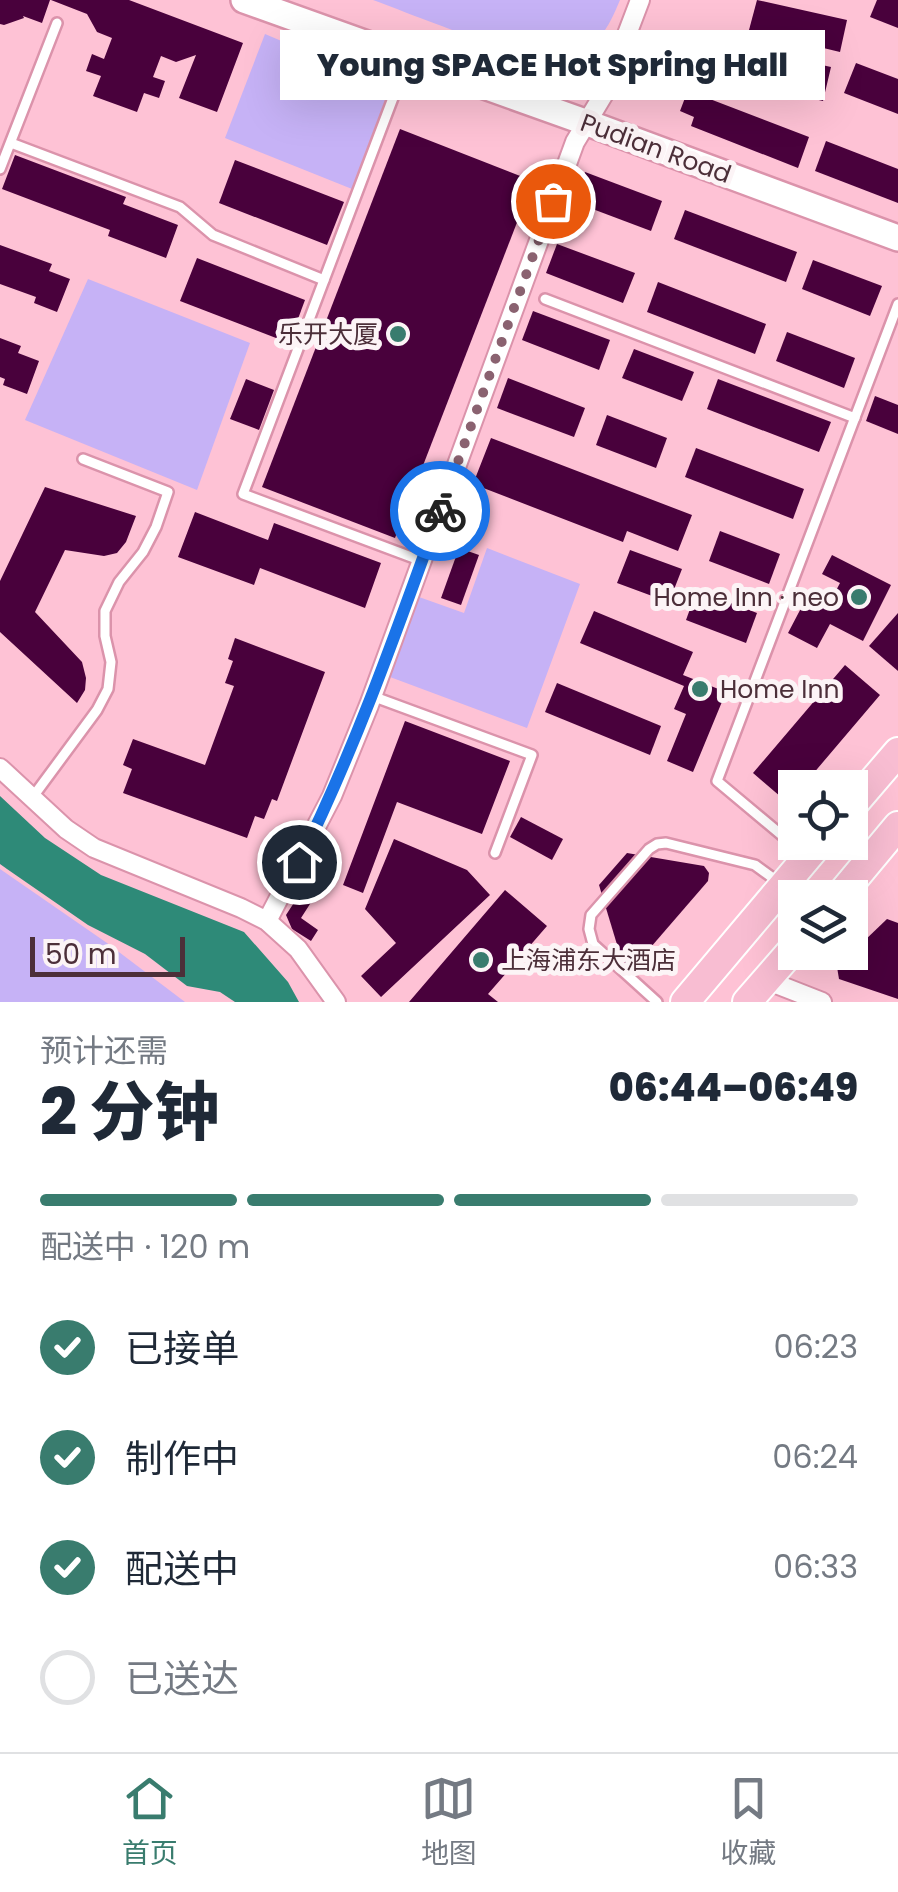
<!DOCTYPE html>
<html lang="zh">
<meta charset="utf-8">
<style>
:root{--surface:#fff;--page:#f6f6f7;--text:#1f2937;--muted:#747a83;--line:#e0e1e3;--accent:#397c6e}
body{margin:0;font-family:Poppins,"Noto Sans SC",sans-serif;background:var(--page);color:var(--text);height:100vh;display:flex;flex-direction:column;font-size:38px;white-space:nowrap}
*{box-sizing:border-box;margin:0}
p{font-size:32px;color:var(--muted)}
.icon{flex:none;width:55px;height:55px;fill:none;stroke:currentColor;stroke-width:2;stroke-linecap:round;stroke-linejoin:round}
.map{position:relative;height:1002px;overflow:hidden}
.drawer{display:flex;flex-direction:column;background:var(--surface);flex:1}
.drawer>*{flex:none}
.controls{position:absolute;left:778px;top:770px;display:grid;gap:20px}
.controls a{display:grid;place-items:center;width:90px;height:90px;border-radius:0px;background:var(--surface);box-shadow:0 10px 40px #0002;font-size:50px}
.scale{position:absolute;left:30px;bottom:25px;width:155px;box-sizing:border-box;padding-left:10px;border:5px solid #4c2f39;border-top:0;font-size:28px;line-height:35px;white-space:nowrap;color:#4c2f39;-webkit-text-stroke:8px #fcf4f6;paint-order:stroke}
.pin{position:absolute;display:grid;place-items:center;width:85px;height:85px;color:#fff;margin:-42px;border:5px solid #fff;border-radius:50%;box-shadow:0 2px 10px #0007}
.courier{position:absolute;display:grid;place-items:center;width:100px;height:100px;margin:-50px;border:8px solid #1a73e8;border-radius:50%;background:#fff;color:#222;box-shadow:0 2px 12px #0007}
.bubble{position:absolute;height:70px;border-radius:0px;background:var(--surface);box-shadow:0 10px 40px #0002;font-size:32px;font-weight:800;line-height:70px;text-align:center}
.head em{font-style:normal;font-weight:800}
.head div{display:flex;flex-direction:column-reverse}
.head{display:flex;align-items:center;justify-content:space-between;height:170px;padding:0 40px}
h1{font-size:65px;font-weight:800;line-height:75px}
.bar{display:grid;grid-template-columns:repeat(4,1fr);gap:15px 10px;align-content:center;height:120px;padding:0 40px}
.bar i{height:12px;border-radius:8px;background:var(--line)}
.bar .selected{background:var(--accent)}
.bar p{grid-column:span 4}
ol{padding:0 40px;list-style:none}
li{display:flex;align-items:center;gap:30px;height:110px}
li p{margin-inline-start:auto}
li .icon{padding:10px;border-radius:50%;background:var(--accent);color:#fff;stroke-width:4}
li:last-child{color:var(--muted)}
li i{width:55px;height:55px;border:5px solid var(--line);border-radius:50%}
.tab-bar{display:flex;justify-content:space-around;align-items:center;height:140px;border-top:2px solid var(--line);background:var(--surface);font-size:28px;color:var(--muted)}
.tab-bar a{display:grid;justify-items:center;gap:5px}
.tab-bar .selected{color:var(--accent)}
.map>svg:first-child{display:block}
</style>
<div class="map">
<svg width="898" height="1002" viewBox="0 0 898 1002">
<rect width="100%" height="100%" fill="#fec2d5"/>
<!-- green -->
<g fill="#c6b2f6">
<path d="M373,0H620C608,29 597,50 564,58C534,65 409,13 373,0Z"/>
<polygon points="265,34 390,87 352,189 225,138"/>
<polygon points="88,279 250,343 197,490 25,420"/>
<polygon points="487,548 580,584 527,728 390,677 419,597 464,613"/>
<polygon points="0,869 107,943 185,1002 0,1002"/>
</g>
<!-- water -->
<polygon fill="#2e8a78" points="0,796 45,838 101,875 244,932 288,982 299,1002 235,1002 220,992 187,986 145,954 88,925 7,869 0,864"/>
<!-- building -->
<g fill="#49013c">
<polygon points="0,0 50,0 42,23 23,16 24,18 4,25 0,24"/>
<polygon points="51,0 129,0 243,43 217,112 179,98 196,55 176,62 161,56 153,77 165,81 159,98 144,93 137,112 93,96 101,76 86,71 92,54 104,59 112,38 97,32 87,14"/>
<polygon points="757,0 847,20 840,52 749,30"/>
<polygon points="877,0 898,0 898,28 870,17"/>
<polygon points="725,35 783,48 781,56 831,67 823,101 771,89 774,77 719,64 720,59 716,58 702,96 809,137 798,168 691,126 694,117 680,111 707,40 723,46"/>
<polygon points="856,63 898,79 898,114 844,93"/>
<polygon points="400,129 533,181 395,538 262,487"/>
<polygon points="826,141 898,169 898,203 815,171"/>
<polygon points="15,155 126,197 123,204 178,225 166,258 108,236 110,230 2,189"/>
<polygon points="235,160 344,202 327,245 219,203"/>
<polygon points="585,172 662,201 651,231 574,202"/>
<polygon points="685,210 797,252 786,282 674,239"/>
<polygon points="557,244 635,273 623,303 546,273"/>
<polygon points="0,245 52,264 49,271 70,279 57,312 34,303 36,297 0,284"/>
<polygon points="197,258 305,300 289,343 180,301"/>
<polygon points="813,260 882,286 870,316 802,289"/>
<polygon points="658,282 766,324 755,354 647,312"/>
<polygon points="533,311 610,340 599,370 522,340"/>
<polygon points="787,332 855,358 844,388 776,361"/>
<polygon points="0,338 21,346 18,353 39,361 27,394 3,385 5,379 0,377"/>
<polygon points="634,349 694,372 682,401 622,378"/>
<polygon points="508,378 585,408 574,437 497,408"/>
<polygon points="246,379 274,390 259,430 230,419"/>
<polygon points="718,379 831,422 819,452 707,409"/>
<polygon points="875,396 898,405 898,434 866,421"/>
<polygon points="607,415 667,438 656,468 596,445"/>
<polygon points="491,438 692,515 678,551 627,531 623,542 473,484"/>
<polygon points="696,448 804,489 793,519 685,477"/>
<polygon points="45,487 136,516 126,542 117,553 104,556 65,550 35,612 82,662 86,678 85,690 77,703 0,632 0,581"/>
<polygon points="195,512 268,540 274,523 381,563 365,608 260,568 254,585 178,557"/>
<polygon points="720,531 780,554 769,584 709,561"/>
<polygon points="459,548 479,555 461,605 441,598"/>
<polygon points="630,550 682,569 673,592 667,590 663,600 617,583"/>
<polygon points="832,555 891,585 863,641 830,624 817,648 788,633 810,591 830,602 840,583 822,574"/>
<polygon points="697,590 757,613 746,643 686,620"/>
<polygon points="594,611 693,652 683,675 726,692 693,772 667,761 686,714 674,709 684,686 580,643"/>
<polygon points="898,613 898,671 869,646"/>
<polygon points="235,638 325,672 277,801 272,799 264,819 255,816 247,838 123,793 132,769 123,765 133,739 205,765 234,686 225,683 233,661 228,659"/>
<polygon points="845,665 880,695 801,788 795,788 795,795 788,803 753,773"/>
<polygon points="557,683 661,726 650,755 545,712"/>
<polygon points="405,721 510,761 482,834 397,802 363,893 343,885"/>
<polygon points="521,817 563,839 552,860 510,837"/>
<polygon points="394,839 467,870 490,895 381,997 361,976 396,943 365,909"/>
<polygon points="627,853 704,866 709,873 708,881 638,962 630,965 622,961 599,885"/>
<polygon points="314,872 326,879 301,918 318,930 311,941 292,929 286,915"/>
<polygon points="505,890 547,926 488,994 498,1002 409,1002"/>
<polygon points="887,919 898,923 898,999 839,979 837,967"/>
</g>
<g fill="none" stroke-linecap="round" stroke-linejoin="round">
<defs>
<g id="lane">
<polyline points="407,61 243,494 422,561"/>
<polyline points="11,143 180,207 213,235 324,280"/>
<polyline points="0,169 57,23"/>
<polyline points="545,299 855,418"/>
<polyline points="372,696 532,755 495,853"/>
<polyline points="32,798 97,710 108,689 111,662 105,636 105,611 119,582 143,552 156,527 168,492 83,459"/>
<polyline points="803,853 717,781 898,304"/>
<polyline points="657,1002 593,944 589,929 591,915 649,849 657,844 666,843 755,865 781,884"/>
</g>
<g id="street">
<polyline points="0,768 66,829 94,848 241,908 267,921 298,949 336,1002"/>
<polyline points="267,921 332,796 369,705 575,142 605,92 640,0"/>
<polyline points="766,980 822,1002"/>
</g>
<polyline id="secondary" points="244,0 585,122 898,238"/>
<g id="primary">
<polyline points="850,808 898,752"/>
<polyline points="838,898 898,826"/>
<polyline points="685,1002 820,842"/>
<polyline points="747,1002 795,947"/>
</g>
</defs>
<!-- lane casing -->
<use href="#lane" stroke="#db93ab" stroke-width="14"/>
<!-- street casing -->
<use href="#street" stroke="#db93ab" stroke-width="22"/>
<!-- secondary casing -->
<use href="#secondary" stroke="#db93ab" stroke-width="30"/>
<!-- primary casing -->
<use href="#primary" stroke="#fff" stroke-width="32"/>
<!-- lane -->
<use href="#lane" stroke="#fff" stroke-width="9"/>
<!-- street -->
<use href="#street" stroke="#fff" stroke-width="18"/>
<!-- secondary -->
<use href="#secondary" stroke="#fff" stroke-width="25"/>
<!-- primary -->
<use href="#primary" stroke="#f8bdd2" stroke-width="28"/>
</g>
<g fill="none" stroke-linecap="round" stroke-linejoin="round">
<!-- done -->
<polyline stroke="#8a6270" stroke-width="10" stroke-dasharray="0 18" points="440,511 553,201"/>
<!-- route -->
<path stroke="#1a73e8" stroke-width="12" d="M299,862C355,749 397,630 440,511"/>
</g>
<!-- markers -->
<g fill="#397c6e" stroke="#fcf4f6" stroke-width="4">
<circle cx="398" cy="334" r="10"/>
<circle cx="859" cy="597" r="10"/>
<circle cx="700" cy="689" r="10"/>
<circle cx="481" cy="960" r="10"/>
</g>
<g text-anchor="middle" stroke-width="10" stroke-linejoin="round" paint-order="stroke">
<!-- street labels -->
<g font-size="25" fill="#4c2f39" stroke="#fcf4f6">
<text transform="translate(656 148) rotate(20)" y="9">Pudian Road</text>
</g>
<!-- poi labels -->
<g font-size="25" fill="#4c2f39" stroke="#fcf4f6" text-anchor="end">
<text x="378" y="343">乐开大厦</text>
<text x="839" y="606">Home Inn · neo</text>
<text x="720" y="698" text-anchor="start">Home Inn</text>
<text x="501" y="969" text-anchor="start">上海浦东大酒店</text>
</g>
</g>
</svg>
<div class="controls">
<a><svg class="icon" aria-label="locate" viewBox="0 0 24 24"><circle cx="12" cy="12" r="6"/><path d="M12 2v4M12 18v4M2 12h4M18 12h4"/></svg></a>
<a><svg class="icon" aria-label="layers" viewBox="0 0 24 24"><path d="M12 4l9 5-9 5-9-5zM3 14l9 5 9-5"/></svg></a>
</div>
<div class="scale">50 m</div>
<div class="pin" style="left:553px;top:201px;background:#ea580c"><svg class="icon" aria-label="bag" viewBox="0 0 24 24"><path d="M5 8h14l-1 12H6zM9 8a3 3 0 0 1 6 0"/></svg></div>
<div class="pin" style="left:299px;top:862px;background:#1f2937"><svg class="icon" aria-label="home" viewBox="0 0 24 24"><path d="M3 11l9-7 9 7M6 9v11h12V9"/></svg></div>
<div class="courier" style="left:440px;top:511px"><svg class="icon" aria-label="bike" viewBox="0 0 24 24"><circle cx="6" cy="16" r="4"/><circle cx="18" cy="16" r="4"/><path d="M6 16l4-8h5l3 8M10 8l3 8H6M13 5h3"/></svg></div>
<div class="bubble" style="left:280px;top:30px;width:545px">Young SPACE Hot Spring Hall</div>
</div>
<section class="drawer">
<div class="head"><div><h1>2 分钟</h1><p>预计还需</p></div><em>06:44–06:49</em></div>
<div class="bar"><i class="selected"></i><i class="selected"></i><i class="selected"></i><i></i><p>配送中 · 120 m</p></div>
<ol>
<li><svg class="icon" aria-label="check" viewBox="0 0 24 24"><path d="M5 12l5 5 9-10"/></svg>已接单<p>06:23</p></li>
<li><svg class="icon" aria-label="check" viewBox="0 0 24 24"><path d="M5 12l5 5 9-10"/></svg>制作中<p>06:24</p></li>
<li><svg class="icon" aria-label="check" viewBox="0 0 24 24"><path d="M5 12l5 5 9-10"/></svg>配送中<p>06:33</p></li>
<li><i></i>已送达</li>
</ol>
</section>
<nav class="tab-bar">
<a class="selected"><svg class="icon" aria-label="home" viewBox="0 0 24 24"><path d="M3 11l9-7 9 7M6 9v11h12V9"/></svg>首页</a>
<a><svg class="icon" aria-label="map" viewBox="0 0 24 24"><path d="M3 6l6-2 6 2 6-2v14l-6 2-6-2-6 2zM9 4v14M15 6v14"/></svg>地图</a>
<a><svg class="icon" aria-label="saved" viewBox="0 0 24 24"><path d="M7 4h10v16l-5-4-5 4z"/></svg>收藏</a>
</nav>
